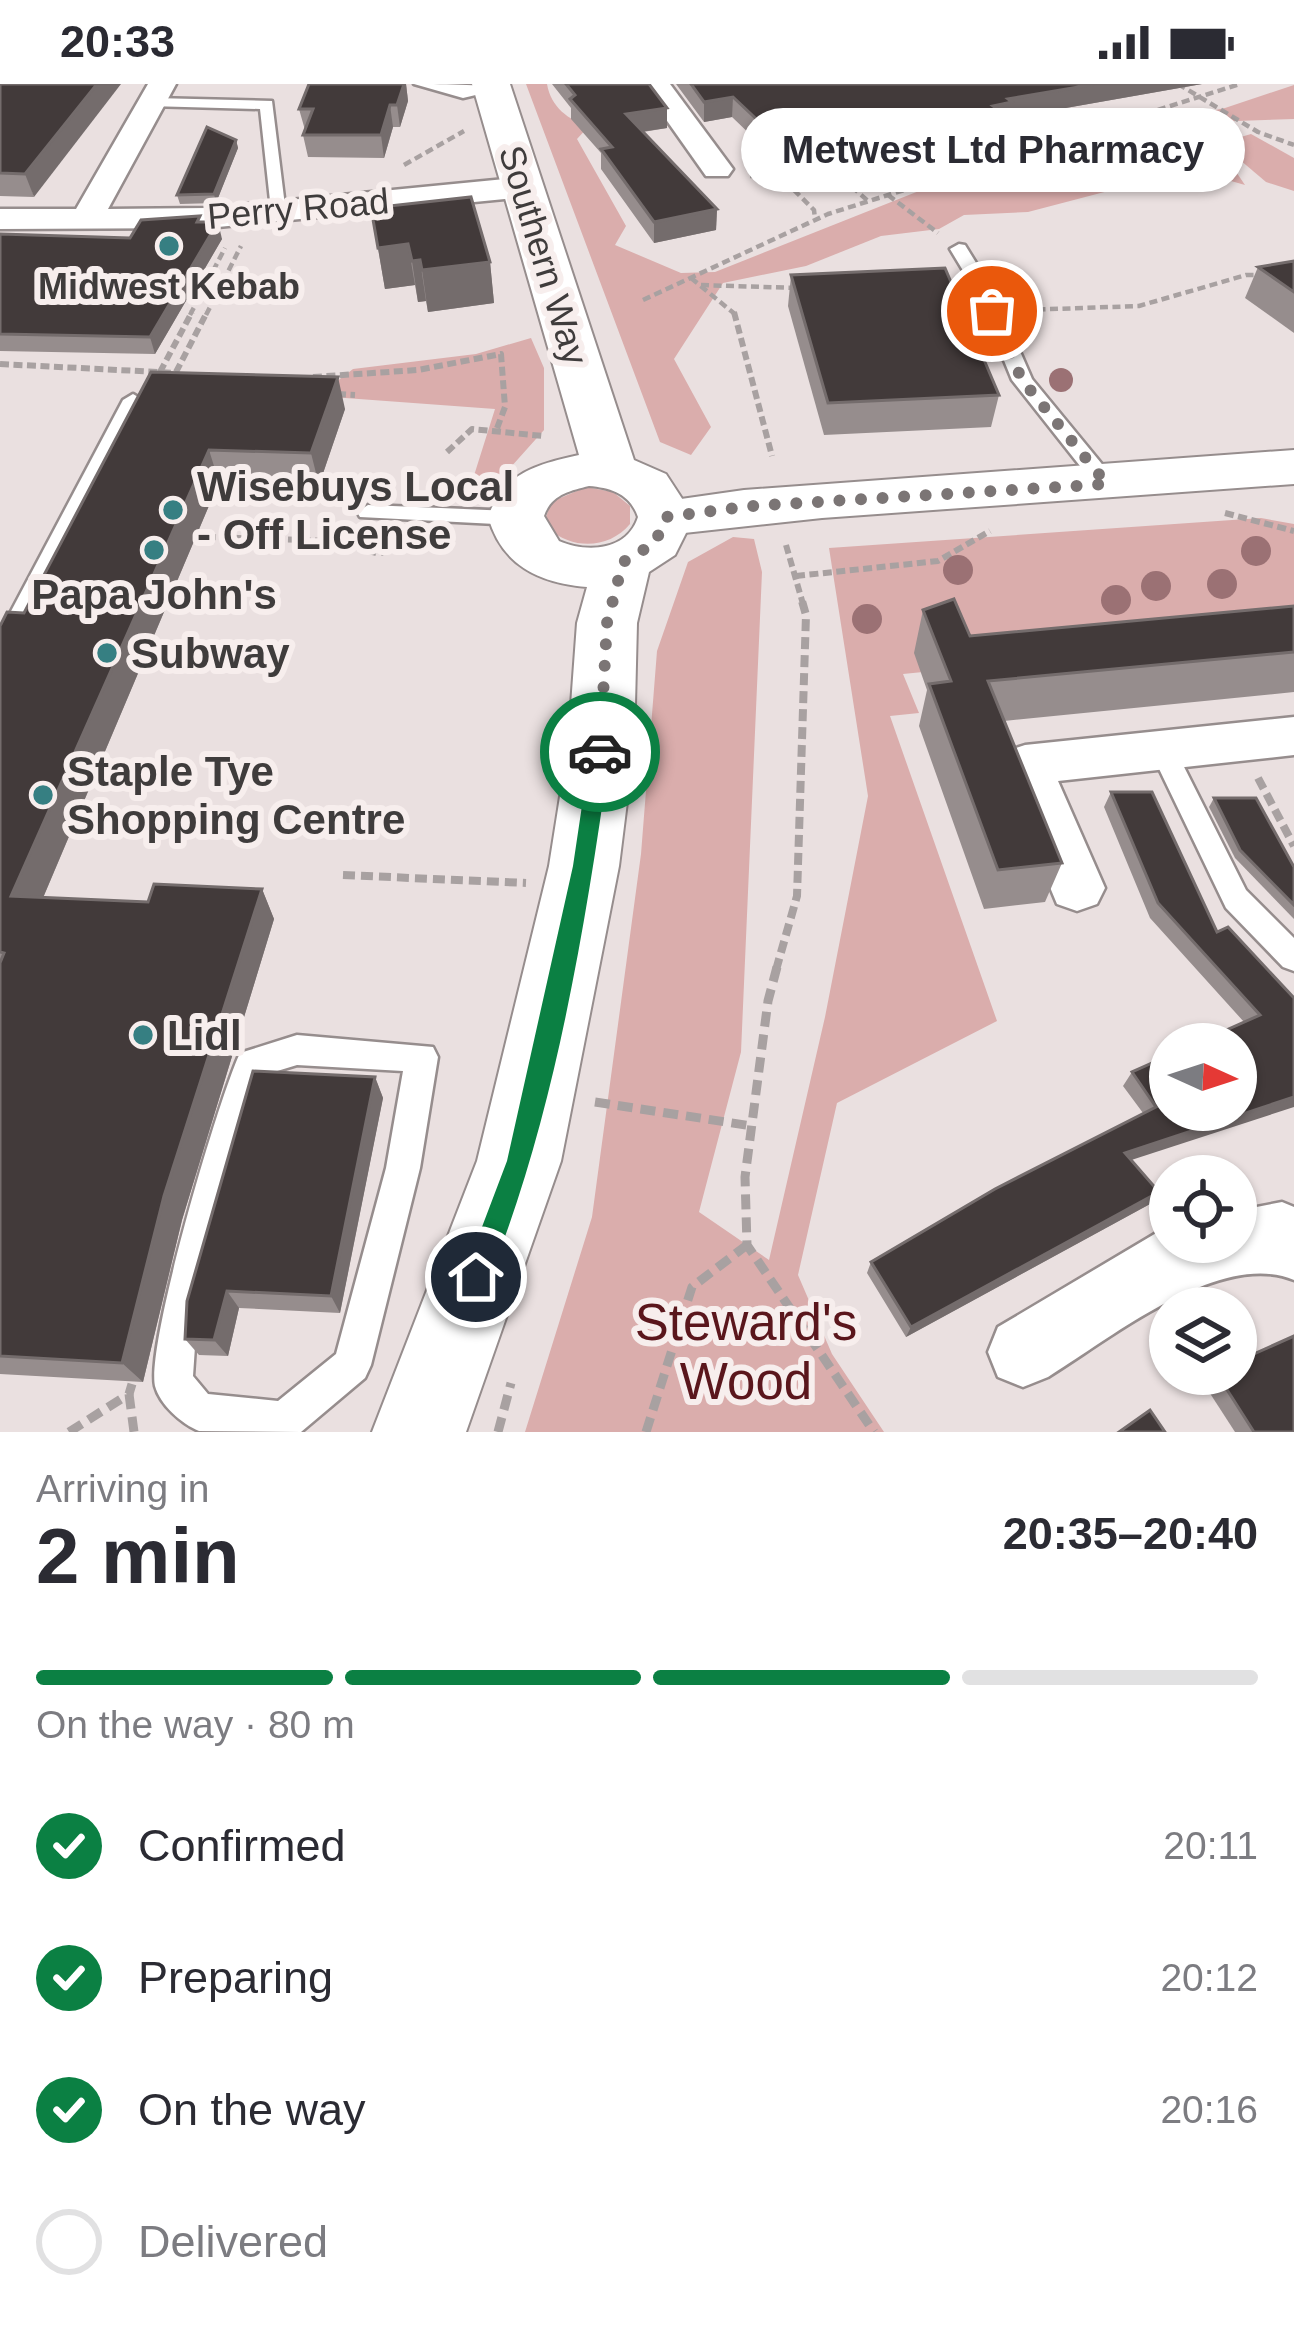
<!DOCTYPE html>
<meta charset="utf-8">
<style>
:root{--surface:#fff;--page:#f7f7f7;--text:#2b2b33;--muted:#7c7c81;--line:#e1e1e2;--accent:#0b8043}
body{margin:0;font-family:Arial,sans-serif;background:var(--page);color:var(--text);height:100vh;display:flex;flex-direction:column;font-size:45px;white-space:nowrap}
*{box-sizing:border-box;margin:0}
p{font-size:39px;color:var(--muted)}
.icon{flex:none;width:66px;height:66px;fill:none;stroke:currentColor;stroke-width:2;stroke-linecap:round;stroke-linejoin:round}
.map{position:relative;height:1348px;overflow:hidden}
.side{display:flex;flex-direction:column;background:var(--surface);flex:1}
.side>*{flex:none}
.needle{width:78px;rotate:93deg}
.tools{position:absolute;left:1149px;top:939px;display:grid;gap:24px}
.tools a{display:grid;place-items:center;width:108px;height:108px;border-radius:50%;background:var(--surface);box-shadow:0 3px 9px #0004;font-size:60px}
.pin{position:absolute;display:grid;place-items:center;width:102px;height:102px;color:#fff;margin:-51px;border:6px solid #fff;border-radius:50%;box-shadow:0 3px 12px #0007}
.courier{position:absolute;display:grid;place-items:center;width:120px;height:120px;margin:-60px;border:9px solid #0b8043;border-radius:50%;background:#fff;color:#222;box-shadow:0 3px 15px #0007}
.bubble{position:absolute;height:84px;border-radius:42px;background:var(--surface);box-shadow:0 3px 9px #0004;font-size:39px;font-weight:800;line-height:84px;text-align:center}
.headline em{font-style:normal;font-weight:800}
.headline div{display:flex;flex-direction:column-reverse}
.headline{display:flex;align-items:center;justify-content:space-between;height:204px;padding:0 36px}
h1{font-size:78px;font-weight:800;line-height:90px}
.bar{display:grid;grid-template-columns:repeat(4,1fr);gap:18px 12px;align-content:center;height:144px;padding:0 36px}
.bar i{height:15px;border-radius:9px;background:var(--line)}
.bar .selected{background:var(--accent)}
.bar p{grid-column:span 4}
ol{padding:0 36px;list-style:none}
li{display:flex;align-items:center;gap:36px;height:132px}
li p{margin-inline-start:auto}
li .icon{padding:12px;border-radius:50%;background:var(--accent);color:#fff;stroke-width:4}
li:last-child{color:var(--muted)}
li i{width:66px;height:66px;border:6px solid var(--line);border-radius:50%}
.status{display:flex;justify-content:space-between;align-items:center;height:84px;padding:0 60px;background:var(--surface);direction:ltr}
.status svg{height:33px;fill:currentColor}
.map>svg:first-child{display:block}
</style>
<div class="status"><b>20:33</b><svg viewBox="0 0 49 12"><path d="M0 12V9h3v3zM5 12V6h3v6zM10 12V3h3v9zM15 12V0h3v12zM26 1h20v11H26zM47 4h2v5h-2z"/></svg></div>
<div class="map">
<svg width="1294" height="1348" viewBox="0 0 1294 1348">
<rect width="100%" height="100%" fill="#eae0e0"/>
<!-- green -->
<g fill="#daadac">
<path d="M526,0H547C551,23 568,36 589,42L577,55L626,142L615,161L681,189L715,188L929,103L1020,82L1110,49L1225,24L1294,1V35L1208,38L1187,52L1201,63L1224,70L1245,101L1224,95L1199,102L1177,89L1028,128L964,131L939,145L881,152L806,182L723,199L674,275L711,343L691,371L660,358Z"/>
<polygon points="1251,50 1294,74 1294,107 1266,98 1220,59"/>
<polygon points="531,254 544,284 544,346 502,393 471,401 495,325 318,312 353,285 476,270"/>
<path d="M586,403L613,408L630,422V440C609,465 573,466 549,445L545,436L551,418Z"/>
<polygon points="1261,434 1294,440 1294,551 903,590 919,629 890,632 997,937 837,1019 798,1191 832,1270 884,1348 525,1348 592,1133 641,770 657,567 688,478 733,453 754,455 762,488 741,968 699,1128 769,1176 825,933 868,712 829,464"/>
</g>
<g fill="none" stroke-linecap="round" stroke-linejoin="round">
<defs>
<g id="lane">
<path d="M414,0C432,0 489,0 501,5L463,14Z"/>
<polygon points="154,14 272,17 286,130 271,126 260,25 149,22 149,16"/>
<polygon points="959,160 965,161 994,208 1032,295 1115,396 1115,406 1099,406 1012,296 976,208 950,165"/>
<polygon points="133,310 143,316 13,572 0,581 0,548 123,316"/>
<polygon points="368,421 513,427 524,434 513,441 360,433 357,428"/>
<polygon points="1163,656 1172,659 1246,806 1294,854 1294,887 1283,883 1226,824 1150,666"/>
<path d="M297,951L433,963L438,973L420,1084L371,1281L365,1294L301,1348L199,1347C182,1340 160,1321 155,1302C146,1260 218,1016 240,969ZM297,981L403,987L386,1084L336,1270L278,1317L208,1310L193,1292L197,1233L264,991Z"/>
</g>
<g id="street">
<polygon points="148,0 176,0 108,125 208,124 525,93 541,103 525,113 208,144 0,145 0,125 76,125"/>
<polygon points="641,0 670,0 733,85 728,92 706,92"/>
<polygon points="1294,633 1294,671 1058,697 1105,804 1097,820 1077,827 1057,820 999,681 1007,667 1025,661"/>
<path d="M1282,1118L1294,1123V1196C1220,1165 1110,1255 1048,1293L1023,1303L998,1293L988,1268L998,1243L1158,1148L1170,1143V1158H1236V1127Z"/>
</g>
<polygon id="secondary" points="1294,366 1294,400 822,434 666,451 646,446 638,433 646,420 744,406"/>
<path id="primary" d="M472,0H510L634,376L666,390L694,433L675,471L649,488L637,539L634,662L619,782L561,1077L466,1348H372L477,1077L549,782L568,662L577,539L587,503C539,499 501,481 488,432C506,388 535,381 579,371ZM589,402C612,404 630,410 638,433C627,467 587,469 559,457L544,432C551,411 569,407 589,402Z"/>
</defs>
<!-- lane casing -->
<use href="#lane" stroke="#968d8d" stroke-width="5"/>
<!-- street casing -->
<use href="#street" stroke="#968d8d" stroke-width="5"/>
<!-- secondary casing -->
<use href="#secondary" stroke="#968d8d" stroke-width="4"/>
<!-- primary casing -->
<use href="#primary" stroke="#968d8d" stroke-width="4"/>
<!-- path-far3 -->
<g stroke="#a8a1a1" stroke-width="4.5" stroke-dasharray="8 4.5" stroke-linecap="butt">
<polyline points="1178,0 1258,48 1294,61"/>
<polyline points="404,81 464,47"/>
<polyline points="833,86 868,117"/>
<polyline points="750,92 779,91 814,126 815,135"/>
<polyline points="888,111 938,149"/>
<polyline points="691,194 736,231"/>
<polyline points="701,201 796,204"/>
<polyline points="643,216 828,130 1240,0"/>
<polyline points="1025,226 1139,222 1246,191 1264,191"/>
<polyline points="190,231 225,164"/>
<polyline points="206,231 241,162"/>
</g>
<!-- path-far2 -->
<g stroke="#a8a1a1" stroke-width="6" stroke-dasharray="9 4.5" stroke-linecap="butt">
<polyline points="734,228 772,372"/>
<polyline points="0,280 178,289"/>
<polyline points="160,288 192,228"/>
<polyline points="176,288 207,228"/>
<polyline points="313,293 418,286 501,270 505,323 496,347"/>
<polyline points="337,310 355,311"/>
<polyline points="447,368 472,345 543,352"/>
<polyline points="325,395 335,407 351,408"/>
<polyline points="1225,429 1294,447"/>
<polyline points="207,453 334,457 379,470 403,459"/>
<polyline points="786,461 803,520"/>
<polyline points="796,492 938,477 990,447"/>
</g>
<!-- path-far1 -->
<g stroke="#a8a1a1" stroke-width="8" stroke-dasharray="12 6" stroke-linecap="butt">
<polyline points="1258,694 1294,762"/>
<polyline points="343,791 526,799"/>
<polyline points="776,886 797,812 806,531 802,517"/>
</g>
<!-- path -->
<g stroke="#a8a1a1" stroke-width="9" stroke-dasharray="15 8" stroke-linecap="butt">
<polyline points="777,883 768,917 745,1093 747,1161 874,1348"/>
<polyline points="595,1018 752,1042"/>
<polyline points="129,1310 134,1348"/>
<polyline points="69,1348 129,1310 132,1300"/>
<polyline points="498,1348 511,1299"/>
<polyline points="646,1348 692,1203 747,1161"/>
</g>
<!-- lane -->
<use href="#lane" fill="#fff" fill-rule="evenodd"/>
<!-- street -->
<use href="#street" fill="#fff" fill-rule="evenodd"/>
<!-- secondary -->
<use href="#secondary" fill="#fff" fill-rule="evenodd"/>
<!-- primary -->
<use href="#primary" fill="#fff" fill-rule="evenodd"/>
</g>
<!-- trees -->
<g fill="#9b7174">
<circle cx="1061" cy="296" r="12"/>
<circle cx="1256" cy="467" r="15"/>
<circle cx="958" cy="486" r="15"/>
<circle cx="1222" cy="500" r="15"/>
<circle cx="1156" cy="502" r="15"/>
<circle cx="1116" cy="516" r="15"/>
<circle cx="867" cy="535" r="15"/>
</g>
<!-- wall -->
<g fill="#968d8d">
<polygon points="0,0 34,113 0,112"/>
<polygon points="309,0 406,0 408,17 400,43 393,43 384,74 308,73 303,51 305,46 299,25"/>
<polygon points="552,0 649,0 667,44 643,48 717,125 716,146 654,159 601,85 601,69 571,35 571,24"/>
<polygon points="676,0 1202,0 1009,34 1008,38 1005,39 1002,51 803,101 732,33 704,38"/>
<polygon points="236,56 238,64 216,119 180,120 177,111"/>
<polygon points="371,124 490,178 494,219 428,228 426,217 418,218 415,201 385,205"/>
<polygon points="201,138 222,155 155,270 0,267 0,150 130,154"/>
<polygon points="1294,177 1294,249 1245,214 1258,183"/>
<polygon points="791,191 999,311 991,343 824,351 788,222"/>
<polygon points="151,288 345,325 319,401 219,398 43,814 148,818 262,805 274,835 182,1136 143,1298 0,1290 0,542 24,529"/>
<polygon points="1294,522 1294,608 1004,637 1062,779 1045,818 984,825 919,642 927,606 914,569 923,526 970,552"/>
<polygon points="1111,708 1217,848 1294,914 1131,1076 1159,1108 1150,1120 906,1253 867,1189 871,1178 1143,1029 1123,1002 1132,988 1244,938 1150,834 1104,723"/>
<polygon points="1214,714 1294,783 1294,835 1235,774 1209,723"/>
<polygon points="375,993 383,1014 340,1229 239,1224 228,1272 199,1271 185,1255"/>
<polygon points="1211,1290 1236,1290 1294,1348 1235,1348 1202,1297"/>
</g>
<!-- shaded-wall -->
<g fill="#746c6c">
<polygon points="97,0 121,0 34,113 25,90"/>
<polygon points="404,0 406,0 408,17 400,43 397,21"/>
<polygon points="1096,0 1202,0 1009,34 1008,38 1005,39 1002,51 803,101 805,81 993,22 1008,15"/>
<polygon points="733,13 732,33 704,38 704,18"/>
<polygon points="390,21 393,43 384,74 381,51"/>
<polygon points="667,24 667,44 626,50 626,30"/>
<polygon points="236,56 238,64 216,119 214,110"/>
<polygon points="717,125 716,146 654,159 654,138"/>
<polygon points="218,138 222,155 155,270 150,253"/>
<polygon points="408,160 415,201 385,205 378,164"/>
<polygon points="420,176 426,217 418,218 412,177"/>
<polygon points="490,178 494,219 428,228 422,186"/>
<polygon points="338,293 345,325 319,401 311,369"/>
<polygon points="209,366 219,398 31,842 11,812"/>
<polygon points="262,805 274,835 182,1136 143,1298 122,1279 164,1112"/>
<polygon points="375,993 383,1014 340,1229 331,1212"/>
<polygon points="1294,1013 1294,1023 1116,1081 1125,1069"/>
<polygon points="1159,1108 1150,1120 906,1253 911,1243"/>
<polygon points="227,1207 239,1224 228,1272 214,1256"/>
</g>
<!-- building -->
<g fill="#423a3a" stroke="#746c6c" stroke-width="3">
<polygon points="0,0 97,0 25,90 0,89"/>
<polygon points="309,0 404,0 397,21 390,21 381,51 303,51 313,25 299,25"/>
<polygon points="566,0 649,0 667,24 626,30 717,125 654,138 601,65 612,63 570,15 575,11"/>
<polygon points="691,0 1096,0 1008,15 1012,18 993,22 1006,31 805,81 733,13 704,18"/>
<polygon points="207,43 236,56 214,110 177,111"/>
<polygon points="471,113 490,178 422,186 420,176 412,177 408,160 378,164 371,124"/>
<polygon points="200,132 197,138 218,138 150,253 0,250 0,150 130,154 141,136"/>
<polygon points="1294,177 1294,208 1258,183"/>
<polygon points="945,184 999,311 828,319 791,191"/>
<polygon points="151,288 338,293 311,369 209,366 11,812 148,818 154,800 262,805 164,1112 122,1279 0,1272 0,879 4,869 0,868 0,542 7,528 24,529"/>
<polygon points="954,515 970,552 1294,522 1294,568 988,597 1062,779 998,786 929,600 951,597 923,526"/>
<polygon points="1111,708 1152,708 1217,848 1228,843 1294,914 1294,1013 1125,1069 1159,1108 911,1243 871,1178 995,1105 1156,1023 1132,988 1170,971 1170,1026 1236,1026 1236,960 1195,960 1260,931 1158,819"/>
<polygon points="1214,714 1256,714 1294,783 1294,821 1240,766"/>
<polygon points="253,987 375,993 331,1212 227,1207 214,1256 185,1255 187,1217"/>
<polygon points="1294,1252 1294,1348 1254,1348 1217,1290 1236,1290 1236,1278"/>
<polygon points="1150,1326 1165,1348 1119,1348"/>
</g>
<!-- route -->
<path fill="#0b8043" d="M600,661L610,668C585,845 554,1037 486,1202L476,1206L467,1202L463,1193L507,1077L573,782L590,668Z"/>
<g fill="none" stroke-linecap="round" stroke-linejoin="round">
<!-- done -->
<polyline stroke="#7b7575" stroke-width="12" stroke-dasharray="0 21.6" points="600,668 607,539 623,478 655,459 666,433 752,422 1107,400 1022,296 992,227"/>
</g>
<!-- markers -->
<g fill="#367f82" stroke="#f7eeed" stroke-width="4.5">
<circle cx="169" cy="162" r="12"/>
<circle cx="173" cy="426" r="12"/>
<circle cx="154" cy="466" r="12"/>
<circle cx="107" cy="569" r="12"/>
<circle cx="43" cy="711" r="12"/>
<circle cx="143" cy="951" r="12"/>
</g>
<g text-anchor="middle" stroke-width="12" stroke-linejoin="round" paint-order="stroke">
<!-- far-street labels -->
<g font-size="36" fill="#3f3c3c" stroke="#f7eeed">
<text transform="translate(298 124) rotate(-5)" y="13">Perry Road</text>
<text transform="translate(544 171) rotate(73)" y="13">Southern Way</text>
</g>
<!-- far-poi labels -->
<g font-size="36" font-weight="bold" fill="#3f3c3c" stroke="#f7eeed">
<text x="169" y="215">Midwest Kebab</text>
</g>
<!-- poi labels -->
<g font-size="42" font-weight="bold" fill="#3f3c3c" stroke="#f7eeed" text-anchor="start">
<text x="197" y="417">Wisebuys Local<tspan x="197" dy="48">- Off License</tspan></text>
<text x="154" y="525" text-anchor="middle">Papa John's</text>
<text x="131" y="584">Subway</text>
<text x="67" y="702">Staple Tye<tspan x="67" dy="48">Shopping Centre</tspan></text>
<text x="167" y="966">Lidl</text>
</g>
<!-- near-park labels -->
<g font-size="51" fill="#5a161c" stroke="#f7eeed">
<text x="746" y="1256">Steward's<tspan x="746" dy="59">Wood</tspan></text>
</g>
</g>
</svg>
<div class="tools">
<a><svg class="needle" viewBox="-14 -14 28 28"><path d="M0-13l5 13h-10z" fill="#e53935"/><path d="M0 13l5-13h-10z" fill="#7c7c81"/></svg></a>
<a><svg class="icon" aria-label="locate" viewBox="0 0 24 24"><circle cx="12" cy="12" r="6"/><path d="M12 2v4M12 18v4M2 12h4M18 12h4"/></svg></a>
<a><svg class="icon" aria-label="layers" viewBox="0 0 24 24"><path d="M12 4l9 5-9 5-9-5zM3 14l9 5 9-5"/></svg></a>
</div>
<div class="pin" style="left:992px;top:227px;background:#ea580c"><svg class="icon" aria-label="bag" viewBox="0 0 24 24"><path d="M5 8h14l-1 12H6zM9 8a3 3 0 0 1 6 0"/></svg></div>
<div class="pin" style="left:476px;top:1193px;background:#1f2937"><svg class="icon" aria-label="home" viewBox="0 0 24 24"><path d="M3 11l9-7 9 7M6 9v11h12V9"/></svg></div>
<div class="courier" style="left:600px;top:668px"><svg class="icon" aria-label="car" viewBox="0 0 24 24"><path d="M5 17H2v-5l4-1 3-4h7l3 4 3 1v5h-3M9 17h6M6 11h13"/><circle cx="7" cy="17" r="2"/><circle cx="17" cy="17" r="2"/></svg></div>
<div class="bubble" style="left:741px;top:24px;width:504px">Metwest Ltd Pharmacy</div>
</div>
<section class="side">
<div class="headline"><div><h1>2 min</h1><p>Arriving in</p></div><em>20:35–20:40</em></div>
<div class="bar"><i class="selected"></i><i class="selected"></i><i class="selected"></i><i></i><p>On the way · 80 m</p></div>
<ol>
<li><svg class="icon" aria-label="check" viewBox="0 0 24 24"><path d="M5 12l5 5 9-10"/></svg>Confirmed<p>20:11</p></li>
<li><svg class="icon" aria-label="check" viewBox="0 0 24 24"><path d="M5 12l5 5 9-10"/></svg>Preparing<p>20:12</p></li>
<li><svg class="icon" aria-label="check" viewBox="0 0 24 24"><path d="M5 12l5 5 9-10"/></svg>On the way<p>20:16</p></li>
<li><i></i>Delivered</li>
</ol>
</section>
